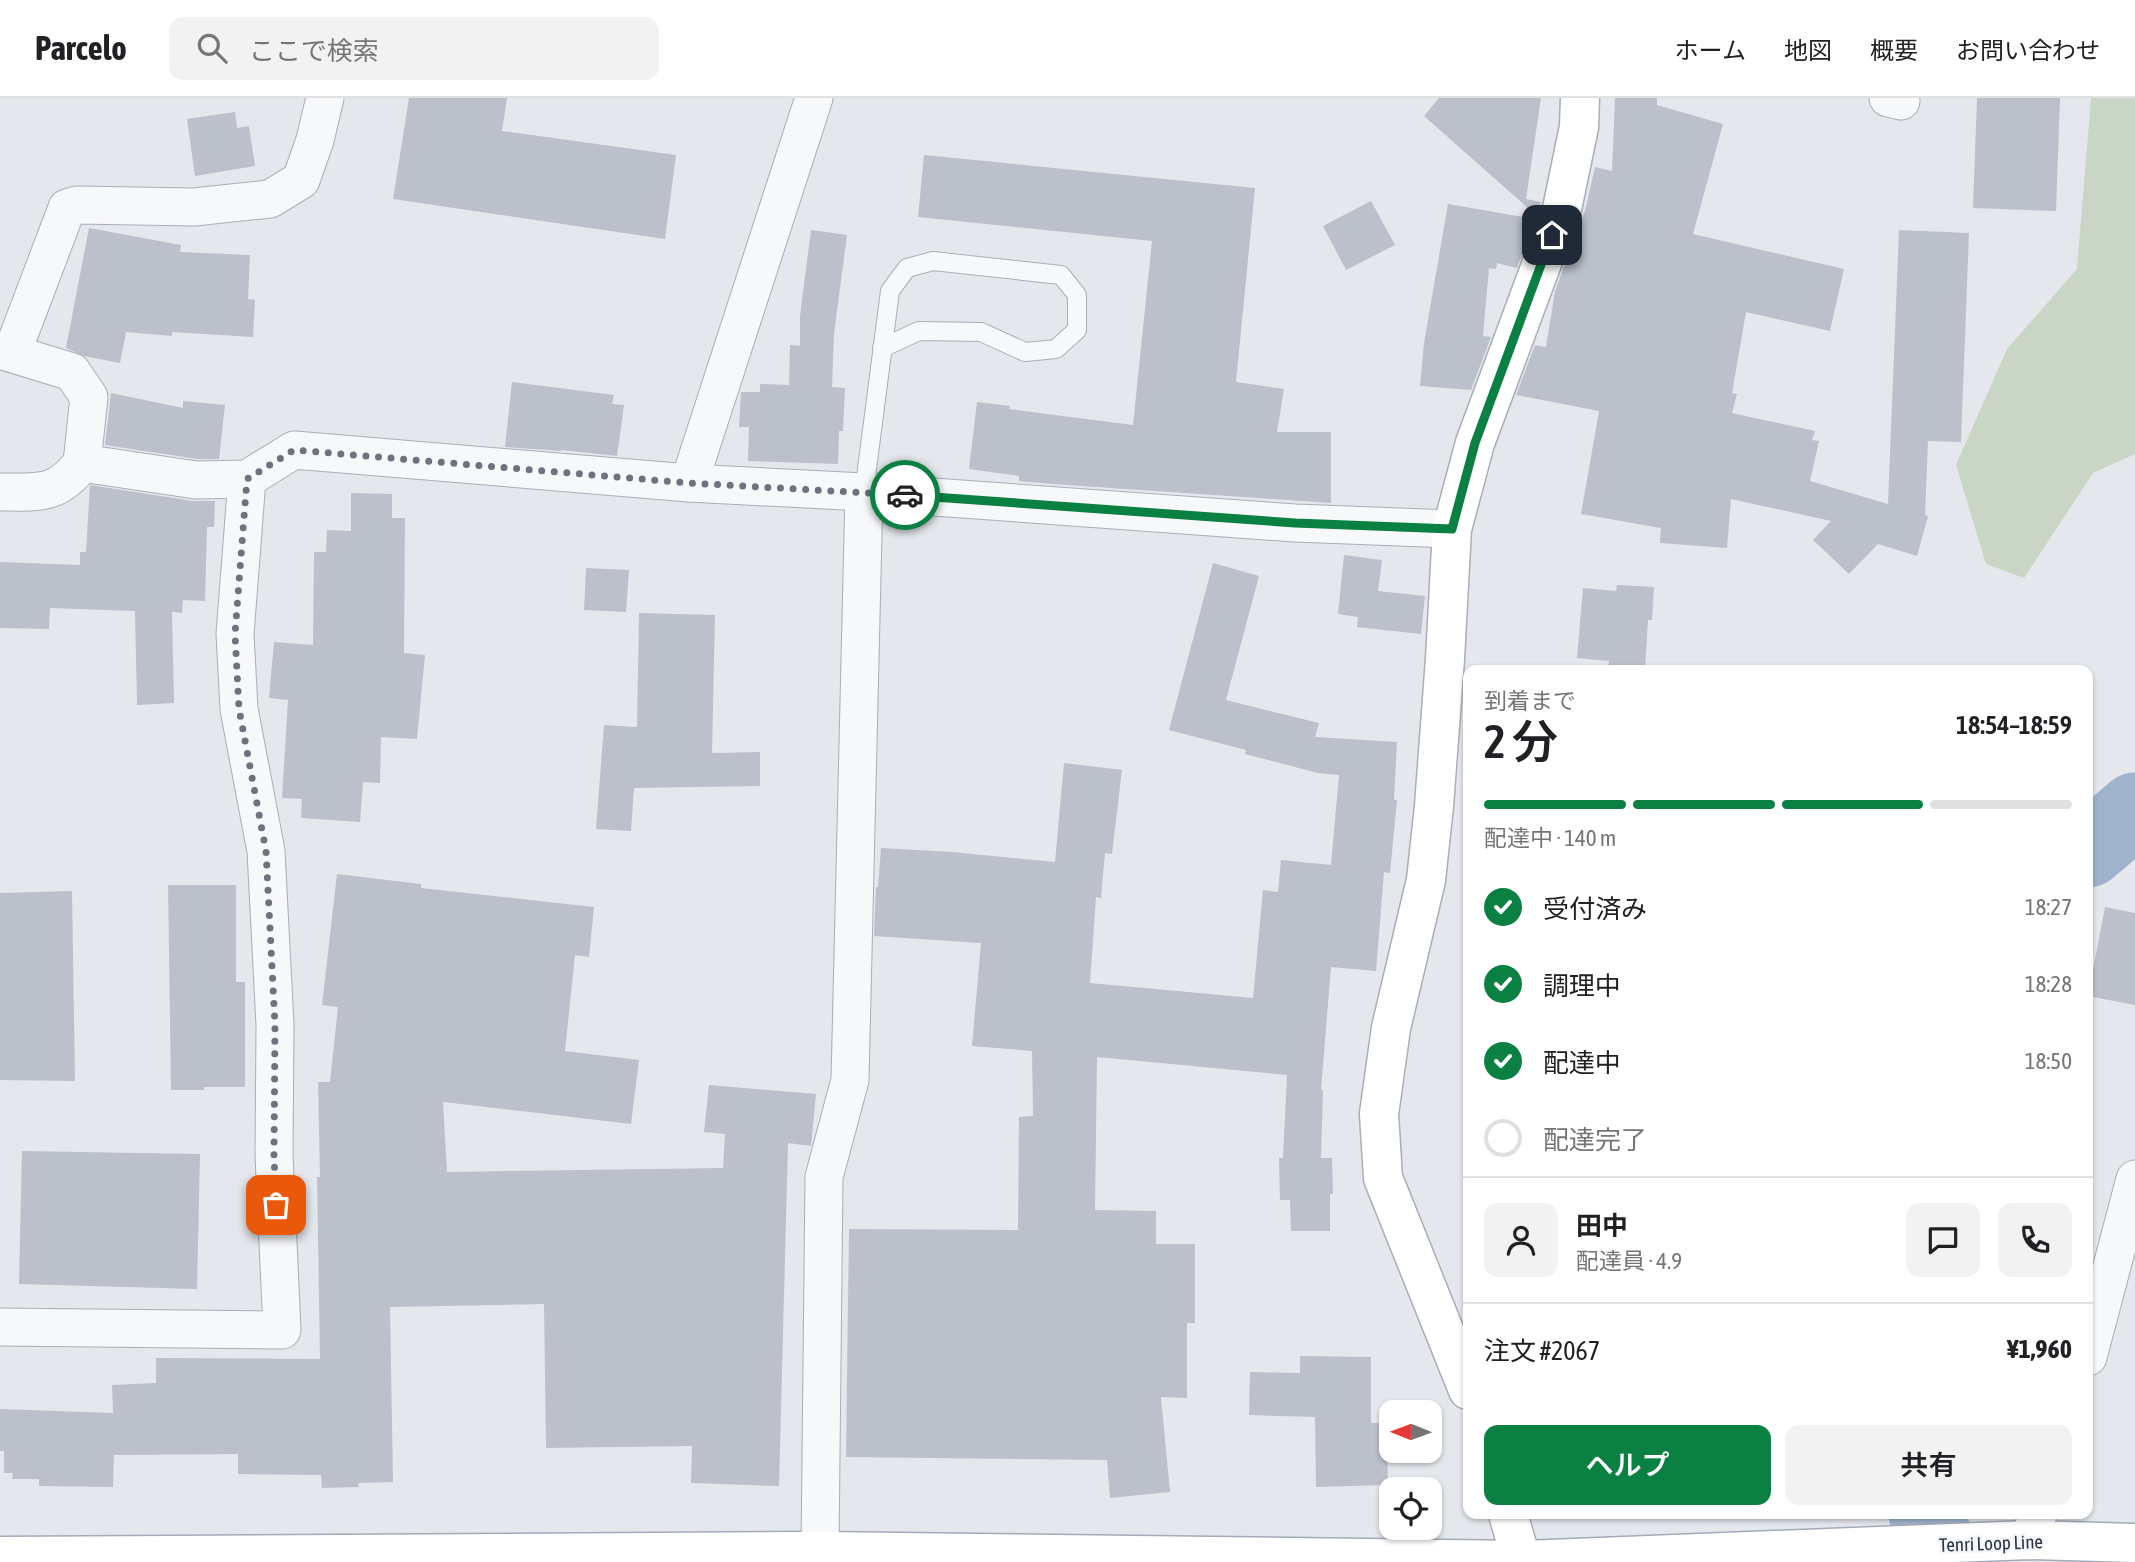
<!DOCTYPE html>
<html lang="ja">
<meta charset="utf-8">
<style>
:root{--surface:#fff;--page:#f2f2f2;--text:#202124;--muted:#757577;--line:#e0e0e0;--accent:#0b8043}
body{margin:0;font-family:"Asap Condensed","Noto Sans JP",sans-serif;background:var(--page);color:var(--text);height:100vh;display:flex;flex-direction:column;font-size:26px;white-space:nowrap}
*{box-sizing:border-box;margin:0}
p{font-size:23px;color:var(--muted)}
.icon{flex:none;width:38px;height:38px;fill:none;stroke:currentColor;stroke-width:2;stroke-linecap:round;stroke-linejoin:round}
.map{position:relative;flex:1;overflow:hidden}
.details{position:absolute;left:1463px;top:567px;width:630px;height:854px;display:flex;flex-direction:column;background:var(--surface);border-radius:14px;box-shadow:0 2px 5px #0004}
.details>*{flex:none}
.needle{width:46px;rotate:271deg}
.fabs{position:absolute;left:1379px;top:1302px;display:grid;gap:14px}
.fabs a{display:grid;place-items:center;width:63px;height:63px;border-radius:14px;background:var(--surface);box-shadow:0 2px 5px #0004;font-size:35px}
.pin{position:absolute;display:grid;place-items:center;width:60px;height:60px;color:#fff;margin:-30px;border-radius:14px;box-shadow:0 4px 10px #0006}
.courier{position:absolute;display:grid;place-items:center;width:70px;height:70px;margin:-35px;border:5px solid #0b8043;border-radius:50%;background:#fff;color:#222;box-shadow:0 2px 9px #0007}
.headline em{font-style:normal;font-weight:600}
.headline div{display:flex;flex-direction:column-reverse}
.headline{display:flex;align-items:center;justify-content:space-between;height:119px;padding:0 21px}
h1{font-size:46px;font-weight:600;line-height:52px}
.bar{display:grid;grid-template-columns:repeat(4,1fr);gap:10px 7px;align-content:center;height:84px;padding:0 21px}
.bar i{height:9px;border-radius:5px;background:var(--line)}
.bar .selected{background:var(--accent)}
.bar p{grid-column:span 4}
.line{display:flex;align-items:center;gap:18px;padding:0 21px;border-top:2px solid var(--line)}
.line div{flex:1}
.round{display:grid;place-items:center;flex:none;width:74px;height:74px;border-radius:14px;background:var(--page)}
ol{padding:0 21px;list-style:none}
li{display:flex;align-items:center;gap:21px;height:77px}
li p{margin-inline-start:auto}
li .icon{padding:7px;border-radius:50%;background:var(--accent);color:#fff;stroke-width:4}
li:last-child{color:var(--muted)}
li i{width:38px;height:38px;border:4px solid var(--line);border-radius:50%}
.cta{display:flex;gap:14px;margin-top:auto;padding:14px 21px}
.cta a{flex:1;height:80px;border-radius:14px;background:var(--accent);color:#fff;font-size:28px;font-weight:600;line-height:80px;text-align:center}
.cta a+a{background:var(--page);color:var(--text)}
header{display:flex;align-items:center;gap:42px;box-sizing:border-box;height:98px;padding:0 35px;background:var(--surface);border-bottom:2px solid var(--line)}
header strong{font-size:33px}
nav{display:flex;gap:38px;margin-inline-start:auto;font-size:24px}
.search{width:490px;height:63px;background:var(--page);display:flex;align-items:center;gap:18px;box-sizing:border-box;padding:0 24px;border-radius:14px;color:var(--muted);font-size:26px}
.map>svg:first-child{display:block}
</style>
<header>
<strong>Parcelo</strong>
<div class="search"><svg class="icon" aria-label="search" viewBox="0 0 24 24"><circle cx="10" cy="10" r="6"/><path d="M15 15l6 6"/></svg>ここで検索</div>
<nav><a>ホーム</a><a>地図</a><a>概要</a><a>お問い合わせ</a></nav>
</header>
<div class="map">
<svg width="2135" height="1464" viewBox="0 0 2135 1464">
<rect width="100%" height="100%" fill="#e4e7ec"/>
<!-- green -->
<polygon fill="#c9d6c5" points="2091,0 2135,0 2135,356 2093,375 2024,480 1986,466 1956,367 2007,251 2077,171"/>
<g fill="none" stroke-linecap="round" stroke-linejoin="round">
<!-- river -->
<g stroke="#9fb4cc" stroke-width="75">
<polyline points="2088,752 2135,712"/>
<polyline points="1926,1416 1945,1464"/>
</g>
</g>
<!-- building -->
<g fill="#bbc0ca">
<polygon points="409,0 507,0 502,33 676,57 665,141 393,101"/>
<polygon points="1439,0 1541,0 1526,101 1541,104 1536,117 1424,18"/>
<polygon points="1615,0 1657,0 1657,7 1723,26 1693,136 1844,171 1830,233 1746,214 1732,295 1737,296 1732,315 1815,333 1812,342 1819,343 1810,383 1888,406 1899,132 1969,135 1961,344 1928,343 1925,417 1928,418 1917,458 1878,446 1849,476 1813,442 1831,423 1731,401 1727,450 1660,445 1661,430 1581,416 1599,313 1516,297 1535,247 1546,249 1555,193 1585,113 1595,69 1612,73"/>
<polygon points="1977,0 2060,0 2056,113 1973,110"/>
<polygon points="235,14 237,30 249,28 255,68 195,78 187,21"/>
<polygon points="924,57 1255,90 1236,284 1284,291 1277,334 1331,334 1331,405 1052,386 1019,383 1019,378 969,371 977,304 1010,308 1009,311 1133,327 1152,143 918,119"/>
<polygon points="1371,103 1395,147 1346,172 1323,128"/>
<polygon points="1448,106 1535,121 1517,170 1497,165 1496,171 1489,170 1483,238 1491,239 1471,292 1420,288 1424,245"/>
<polygon points="89,130 181,147 180,154 250,157 248,201 255,202 253,239 172,234 172,238 126,234 120,265 84,258 66,250"/>
<polygon points="811,132 847,137 834,236 832,289 845,290 843,333 839,333 838,366 748,363 749,329 739,329 741,294 760,294 760,286 789,287 790,247 800,248 800,218"/>
<polygon points="512,284 614,297 612,306 624,307 617,358 561,352 561,353 505,349"/>
<polygon points="111,295 183,310 183,303 225,307 219,361 197,361 105,347"/>
<polygon points="90,387 193,403 215,403 214,429 207,429 205,503 183,502 182,515 172,514 174,605 137,607 135,513 50,510 49,531 0,530 0,464 80,467 80,454 86,454"/>
<polygon points="351,395 392,396 392,420 405,420 404,555 425,557 417,641 381,639 380,685 363,684 360,724 301,720 302,701 282,700 288,602 269,600 274,544 313,547 314,454 326,454 327,432 351,433"/>
<polygon points="1344,457 1382,462 1378,493 1425,498 1421,536 1357,529 1358,519 1338,516"/>
<polygon points="1213,465 1259,478 1226,602 1319,625 1315,639 1397,644 1394,702 1397,702 1390,775 1384,774 1376,873 1331,869 1321,992 1323,992 1321,1060 1332,1060 1333,1096 1330,1096 1330,1133 1291,1133 1290,1102 1280,1102 1279,1060 1283,1060 1287,977 1097,959 1095,1112 1156,1113 1156,1146 1195,1146 1195,1225 1187,1225 1187,1300 1161,1299 1170,1394 1110,1400 1107,1362 846,1359 849,1131 1018,1132 1019,1019 1033,1018 1032,953 972,948 981,845 874,838 876,789 878,789 881,750 952,754 1055,764 1064,665 1122,672 1112,756 1105,755 1101,800 1096,799 1090,885 1253,900 1263,792 1278,794 1281,762 1331,767 1339,677 1318,675 1245,656 1246,652 1169,632"/>
<polygon points="586,470 629,472 626,514 584,512"/>
<polygon points="1617,487 1654,489 1652,522 1648,522 1645,572 1608,572 1609,563 1577,560 1583,490 1616,493"/>
<polygon points="639,515 715,517 712,655 760,654 760,688 634,690 631,733 596,731 604,627 637,629"/>
<polygon points="337,776 421,786 421,790 594,809 589,859 575,857 565,953 639,962 631,1026 443,1004 447,1074 723,1070 725,1036 704,1034 709,987 816,996 811,1048 788,1045 779,1388 691,1385 692,1348 546,1350 544,1206 390,1209 393,1384 358,1385 359,1389 322,1390 321,1377 238,1376 238,1356 114,1357 113,1389 39,1388 39,1381 12,1381 13,1375 4,1375 4,1353 0,1353 0,1311 113,1315 112,1287 156,1285 156,1260 320,1261 317,1079 320,1079 318,984 330,984 338,909 322,907"/>
<polygon points="168,787 236,787 236,884 245,884 245,989 204,989 204,992 171,992"/>
<polygon points="72,793 75,983 0,982 0,795"/>
<polygon points="2105,809 2135,815 2135,907 2088,898"/>
<polygon points="22,1053 200,1056 197,1191 19,1186"/>
<polygon points="1300,1258 1371,1259 1371,1325 1379,1325 1379,1346 1387,1346 1388,1387 1316,1389 1315,1319 1249,1317 1250,1274 1300,1275"/>
</g>
<g fill="none" stroke-linecap="round" stroke-linejoin="round">
<defs>
<polyline id="lane" points="864,394 890,193 907,170 933,163 1061,177 1077,197 1077,232 1056,251 1025,254 981,234 919,233 882,250"/>
<g id="street">
<polyline points="1888,0 1901,3"/>
<polyline points="0,252 72,274 89,299 82,365 196,382 247,381 294,352 689,385 864,394 1295,425 1452,431"/>
<polyline points="12,255 67,110 77,107 194,109 270,101 301,82 315,42 325,0"/>
<polyline points="689,385 814,0"/>
<path d="M0,394C39,394 57,398 82,365"/>
<polyline points="0,1229 282,1232 274,1057 275,927 266,753 239,611 235,536 247,381"/>
<polyline points="2088,1259 2135,1081"/>
<polyline points="2029,1442 2038,1416"/>
<polyline points="820,1453 824,1079 850,982 864,394"/>
</g>
<g id="secondary">
<polyline points="1468,1292 1383,1080 1379,1016 1391,930 1426,782 1434,708 1445,561 1452,431 1475,345 1562,111 1579,29 1580,0"/>
<polyline points="1508,1416 1522,1464"/>
</g>
<polyline id="primary" points="0,1458 820,1453 1522,1462 2029,1442 2135,1445"/>
</defs>
<!-- lane casing -->
<use href="#lane" stroke="#a9aeb7" stroke-width="20"/>
<!-- street casing -->
<use href="#street" stroke="#a9aeb7" stroke-width="39"/>
<!-- secondary casing -->
<use href="#secondary" stroke="#a9aeb7" stroke-width="41"/>
<!-- primary casing -->
<use href="#primary" stroke="#a3abb8" stroke-width="41"/>
<!-- lane -->
<use href="#lane" stroke="#f7f8fa" stroke-width="18"/>
<!-- street -->
<use href="#street" stroke="#f7f8fa" stroke-width="37"/>
<!-- secondary -->
<use href="#secondary" stroke="#fff" stroke-width="38"/>
<!-- primary -->
<use href="#primary" stroke="#fff" stroke-width="38"/>
</g>
<g fill="none" stroke-linecap="round" stroke-linejoin="round">
<!-- done -->
<polyline stroke="#6c737f" stroke-width="7" stroke-dasharray="0 12.6" points="276,1107 274,1057 275,927 266,753 239,611 235,536 247,381 294,352 689,385 905,397"/>
<!-- route -->
<polyline stroke="#0b8043" stroke-width="9" points="905,397 1295,425 1452,431 1475,345 1552,137"/>
</g>
<g text-anchor="middle" stroke-width="5" stroke-linejoin="round" paint-order="stroke">
<!-- street labels -->
<g font-size="19" fill="#2b3445" stroke="#f4f6f9">
<text transform="translate(1991 1445) rotate(-2)" y="7">Tenri Loop Line</text>
</g>
</g>
</svg>
<div class="fabs">
<a><svg class="needle" viewBox="-14 -14 28 28"><path d="M0-13l5 13h-10z" fill="#e53935"/><path d="M0 13l5-13h-10z" fill="#757577"/></svg></a>
<a><svg class="icon" aria-label="locate" viewBox="0 0 24 24"><circle cx="12" cy="12" r="6"/><path d="M12 2v4M12 18v4M2 12h4M18 12h4"/></svg></a>
</div>
<div class="pin" style="left:276px;top:1107px;background:#ea580c"><svg class="icon" aria-label="bag" viewBox="0 0 24 24"><path d="M5 8h14l-1 12H6zM9 8a3 3 0 0 1 6 0"/></svg></div>
<div class="pin" style="left:1552px;top:137px;background:#1f2937"><svg class="icon" aria-label="home" viewBox="0 0 24 24"><path d="M3 11l9-7 9 7M6 9v11h12V9"/></svg></div>
<div class="courier" style="left:905px;top:397px"><svg class="icon" aria-label="car" viewBox="0 0 24 24"><path d="M5 17H2v-5l4-1 3-4h7l3 4 3 1v5h-3M9 17h6M6 11h13"/><circle cx="7" cy="17" r="2"/><circle cx="17" cy="17" r="2"/></svg></div>
<section class="details">
<div class="headline"><div><h1>2 分</h1><p>到着まで</p></div><em>18:54–18:59</em></div>
<div class="bar"><i class="selected"></i><i class="selected"></i><i class="selected"></i><i></i><p>配達中 · 140 m</p></div>
<ol>
<li><svg class="icon" aria-label="check" viewBox="0 0 24 24"><path d="M5 12l5 5 9-10"/></svg>受付済み<p>18:27</p></li>
<li><svg class="icon" aria-label="check" viewBox="0 0 24 24"><path d="M5 12l5 5 9-10"/></svg>調理中<p>18:28</p></li>
<li><svg class="icon" aria-label="check" viewBox="0 0 24 24"><path d="M5 12l5 5 9-10"/></svg>配達中<p>18:50</p></li>
<li><i></i>配達完了</li>
</ol>
<div class="line" style="height:126px"><a class="round"><svg class="icon" aria-label="person" viewBox="0 0 24 24"><circle cx="12" cy="8" r="4"/><path d="M4 21q1-7 8-7t8 7"/></svg></a><div><b>田中</b><p>配達員 · 4.9</p></div><a class="round"><svg class="icon" aria-label="chat" viewBox="0 0 24 24"><path d="M4 5h16v11H9l-5 4z"/></svg></a><a class="round"><svg class="icon" aria-label="phone" viewBox="0 0 24 24"><path d="M5 4h4l2 5-3 2q2 4 5 5l2-3 5 2v4C11 20 4 13 5 4z"/></svg></a></div>
<div class="line" style="height:91px"><div>注文 #2067</div><b>¥1,960</b></div>
<div class="cta"><a>ヘルプ</a><a>共有</a></div>
</section>
</div>
